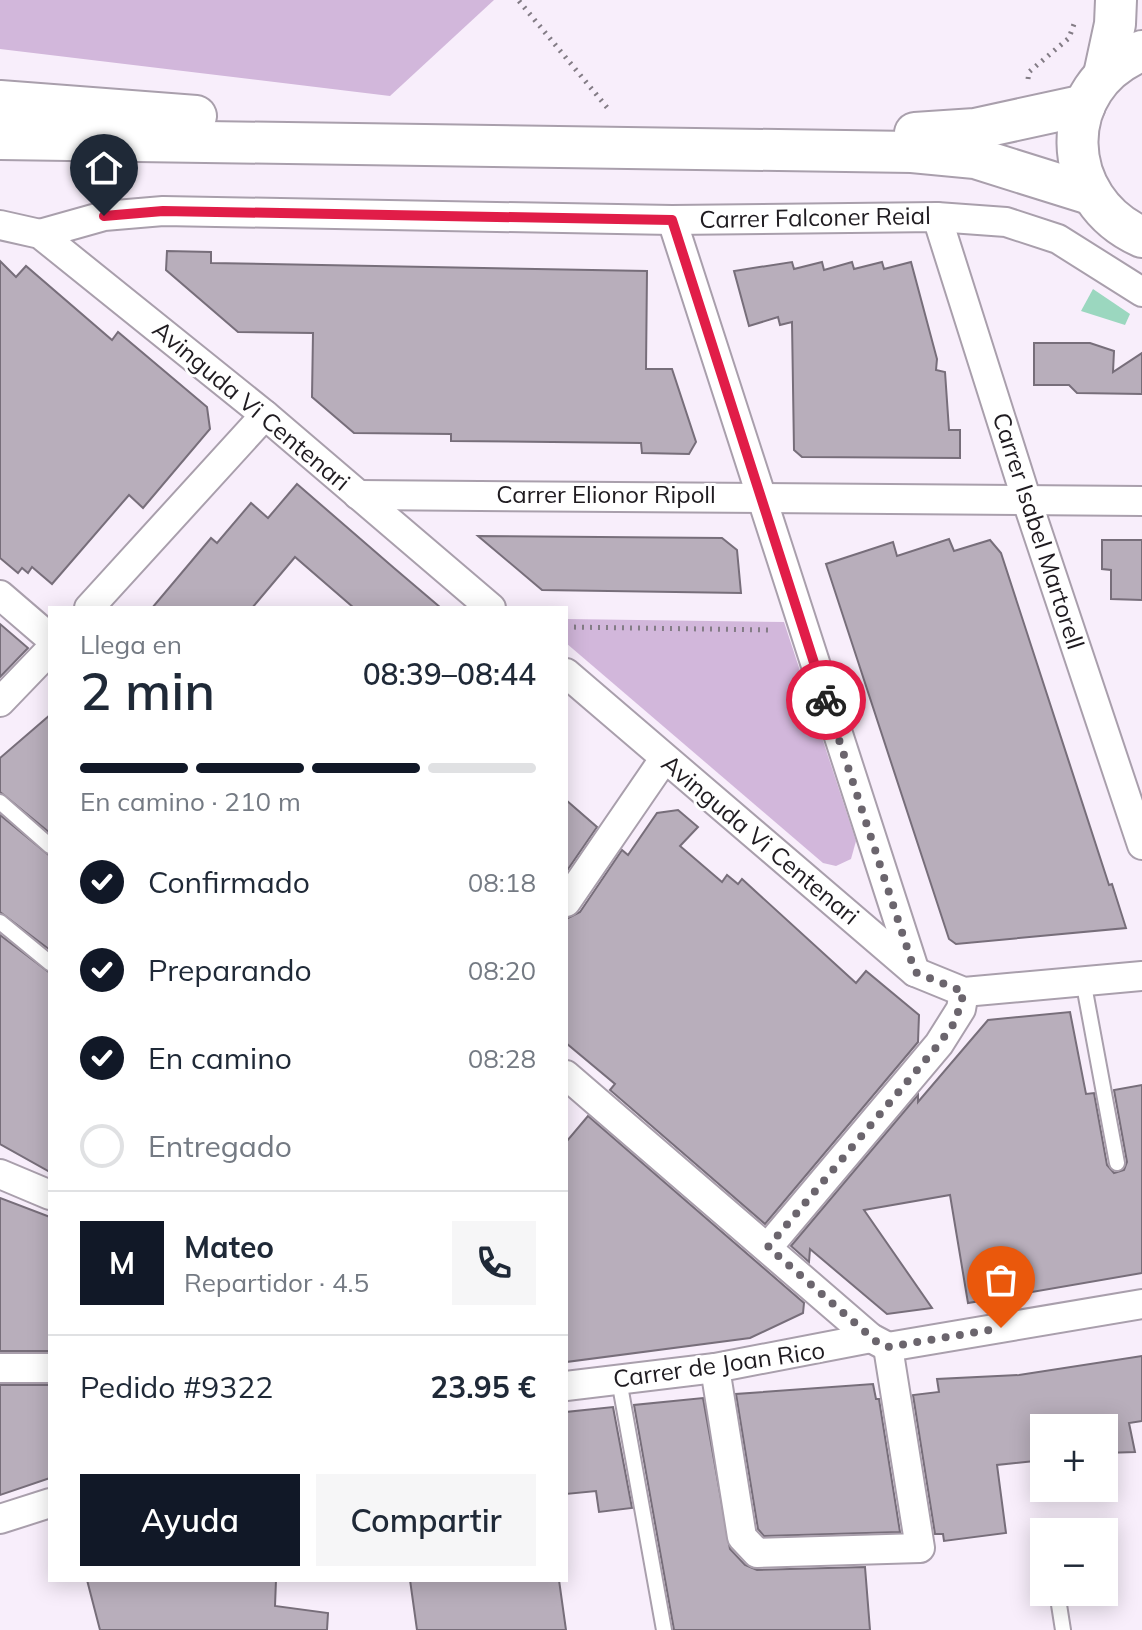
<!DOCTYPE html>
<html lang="es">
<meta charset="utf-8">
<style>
:root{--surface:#fff;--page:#f6f6f7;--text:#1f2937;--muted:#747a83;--line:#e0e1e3;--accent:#111827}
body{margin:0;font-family:Mulish,sans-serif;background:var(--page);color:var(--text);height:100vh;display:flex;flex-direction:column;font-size:30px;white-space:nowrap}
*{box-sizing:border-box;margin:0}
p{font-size:26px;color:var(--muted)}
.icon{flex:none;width:44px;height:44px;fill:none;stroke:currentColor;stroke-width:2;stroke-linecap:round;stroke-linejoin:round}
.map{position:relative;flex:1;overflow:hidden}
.details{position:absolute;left:48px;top:606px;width:520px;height:976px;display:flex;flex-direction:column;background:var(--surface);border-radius:0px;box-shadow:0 4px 20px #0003}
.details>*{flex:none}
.fabs{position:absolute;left:1030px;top:1414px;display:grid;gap:16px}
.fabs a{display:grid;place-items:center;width:88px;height:88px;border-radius:0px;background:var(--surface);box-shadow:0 4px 20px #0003;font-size:40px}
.pin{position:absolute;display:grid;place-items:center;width:68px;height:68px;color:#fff;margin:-82px -34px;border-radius:50% 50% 50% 0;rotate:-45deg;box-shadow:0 0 8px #0007}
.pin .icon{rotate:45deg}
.courier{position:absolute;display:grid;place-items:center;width:80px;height:80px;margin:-40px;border:6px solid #e11d48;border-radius:50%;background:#fff;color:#222;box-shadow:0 2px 10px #0007}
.head em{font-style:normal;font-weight:600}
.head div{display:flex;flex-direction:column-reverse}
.head{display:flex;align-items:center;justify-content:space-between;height:136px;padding:0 32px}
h1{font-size:52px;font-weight:600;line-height:60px}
.bar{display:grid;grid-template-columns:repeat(4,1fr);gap:12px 8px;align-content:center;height:96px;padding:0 32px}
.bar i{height:10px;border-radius:6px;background:var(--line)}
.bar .active{background:var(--accent)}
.bar p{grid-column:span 4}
.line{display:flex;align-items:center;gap:20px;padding:0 32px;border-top:2px solid var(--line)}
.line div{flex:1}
.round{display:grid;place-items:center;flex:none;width:84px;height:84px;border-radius:0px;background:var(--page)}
ol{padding:0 32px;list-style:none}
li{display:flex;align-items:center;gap:24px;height:88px}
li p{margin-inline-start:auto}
li .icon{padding:8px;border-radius:50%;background:var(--accent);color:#fff;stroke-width:4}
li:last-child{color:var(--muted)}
li i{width:44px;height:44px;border:4px solid var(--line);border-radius:50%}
.button{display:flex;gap:16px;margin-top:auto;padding:16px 32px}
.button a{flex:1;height:92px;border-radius:0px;background:var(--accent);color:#fff;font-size:32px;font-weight:600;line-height:92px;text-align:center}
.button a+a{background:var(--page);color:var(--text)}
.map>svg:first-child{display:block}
</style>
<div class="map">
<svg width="1142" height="1630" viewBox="0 0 1142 1630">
<rect width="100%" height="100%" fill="#f8eefb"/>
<!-- green -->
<g fill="#d2b7db">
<polygon points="0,0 494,0 390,96 0,49"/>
<polygon points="566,619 784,622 856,841 851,859 836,866 823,863 566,643"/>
</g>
<!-- water -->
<polygon fill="#9bd7bf" points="1093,289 1130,314 1125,325 1081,311"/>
<!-- building -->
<g fill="#b8aebb" stroke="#776e7a" stroke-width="2">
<polygon points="167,251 211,252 211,263 647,271 646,369 672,369 696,442 689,454 642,453 641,443 451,441 451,434 354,433 312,397 313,333 238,332 166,270"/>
<polygon points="0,261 16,277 26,266 112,340 118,332 207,407 210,429 143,508 129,495 52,584 32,567 28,573 22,568 18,573 0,558"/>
<polygon points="792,262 794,269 822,262 824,270 852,262 854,269 882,262 884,269 911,262 937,359 936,370 945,372 949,430 960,430 960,458 802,457 794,450 792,322 780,325 778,317 749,326 734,271"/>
<polygon points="1034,343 1090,343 1114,351 1113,372 1142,353 1142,394 1077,393 1069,385 1034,385"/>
<polygon points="297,484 394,568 441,608 354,608 295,557 252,608 152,608 211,538 217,543 251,503 268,518"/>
<polygon points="478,536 722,538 737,550 741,593 542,590"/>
<polygon points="949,539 954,551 990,540 1001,553 1109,885 1112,884 1126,928 956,944 949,939 826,564 893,542 897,556"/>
<polygon points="1102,540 1142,540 1142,600 1111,599 1111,570 1102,569"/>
<polygon points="0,624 28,648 0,677"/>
<polygon points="50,715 50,833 0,792 0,758"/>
<polygon points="566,800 597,827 566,872"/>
<polygon points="678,810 698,827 680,846 722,882 727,875 738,884 742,879 856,983 866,971 919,1015 918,1042 765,1224 610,1090 615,1084 566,1043 566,919 580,912 622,850 628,855 657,813"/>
<polygon points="0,815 50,856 50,950 0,912"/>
<polygon points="0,935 50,973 50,1172 0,1144"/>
<polygon points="1070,1012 1086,1094 1094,1093 1107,1165 1114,1173 1124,1170 1127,1162 1114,1090 1142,1085 1142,1273 968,1303 950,1195 864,1210 932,1308 887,1314 810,1249 809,1262 791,1246 918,1095 918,1102 988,1020"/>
<polygon points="588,1116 804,1303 803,1313 750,1338 566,1362 566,1142"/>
<polygon points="0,1198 50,1217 50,1351 0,1351"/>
<polygon points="1142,1356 1142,1421 1129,1423 1135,1452 1104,1453 1104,1428 1044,1428 1044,1460 997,1465 1006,1533 944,1541 943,1534 935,1534 913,1395 939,1392 937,1379 1019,1375"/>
<polygon points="873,1384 876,1399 879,1399 900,1532 764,1536 758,1529 736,1394"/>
<polygon points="0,1385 50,1385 50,1478 0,1495"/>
<polygon points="703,1398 730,1549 745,1565 757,1570 865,1567 870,1630 674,1630 634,1405"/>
<polygon points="613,1407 632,1508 599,1512 596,1491 566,1494 566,1412"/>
<polygon points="87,1580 276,1580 275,1606 328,1613 327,1630 100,1630"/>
<polygon points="410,1580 559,1580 566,1630 417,1630"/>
</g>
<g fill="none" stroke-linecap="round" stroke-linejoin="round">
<defs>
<g id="lane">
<polyline points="0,802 50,846"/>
<polyline points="0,922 50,963"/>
<polyline points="1083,980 1117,1163"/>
<polyline points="619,1380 664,1630"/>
<polyline points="1057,1592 1063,1630"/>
</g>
<g id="street">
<polyline points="937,217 1027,501 1142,845"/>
<polyline points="672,220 915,972"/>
<polyline points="0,225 40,234 265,415 491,608"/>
<polyline points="40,234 104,216 163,211 672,220 937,217 1006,222 1058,239 1142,292"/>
<polyline points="358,495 1142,501"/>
<polyline points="0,595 50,638"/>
<polyline points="89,608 265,415"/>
<polyline points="566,673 915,972 964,992 1142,976"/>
<polyline points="0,702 50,650"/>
<polyline points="566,902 664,759"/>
<polyline points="566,1075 871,1338 888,1347"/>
<polyline points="0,1174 50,1195"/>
<polyline points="768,1247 939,1044 961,1009 964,992"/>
<polyline points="888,1347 1142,1304"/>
<polyline points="0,1368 50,1368"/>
<polyline points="715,1368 742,1537 757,1553 920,1548 888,1347"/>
<polyline points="566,1386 715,1368 871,1338"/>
<polyline points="0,1519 50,1503"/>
</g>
<g id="secondary">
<path d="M1142,51C1054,86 1058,200 1142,237"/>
<polyline points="1104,75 1115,24 1116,0"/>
<polyline points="0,101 196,116"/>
<polyline points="915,133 975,129 1085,105"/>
<polyline points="0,139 912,152 975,158 1090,194"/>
</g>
</defs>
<!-- lane casing -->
<use href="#lane" stroke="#a99fac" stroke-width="18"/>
<!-- street casing -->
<use href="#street" stroke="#a99fac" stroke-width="32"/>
<!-- secondary casing -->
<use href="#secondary" stroke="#a99fac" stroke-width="44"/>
<!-- path -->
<g stroke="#837c85" stroke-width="5" stroke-dasharray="2 6" stroke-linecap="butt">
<polyline points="519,1 610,111"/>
<polyline points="1028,79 1029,72 1069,38 1074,24"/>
<polyline points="566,627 773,630"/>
</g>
<!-- lane -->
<use href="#lane" stroke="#fff" stroke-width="14"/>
<!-- street -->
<use href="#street" stroke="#fff" stroke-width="28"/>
<!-- secondary -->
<use href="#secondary" stroke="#fff" stroke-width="40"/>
</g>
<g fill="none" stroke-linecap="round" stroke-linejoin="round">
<!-- done -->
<polyline stroke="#6b656d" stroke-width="8" stroke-dasharray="0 14.4" points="826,700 915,972 964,992 955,1022 939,1044 768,1247 879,1344 888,1347 1001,1328"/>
<!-- route -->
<polyline stroke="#e11d48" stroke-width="10" points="104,216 163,211 672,220 826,700"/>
</g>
<g text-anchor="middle" stroke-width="6" stroke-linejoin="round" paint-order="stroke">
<!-- street labels -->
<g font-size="24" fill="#1f1b20" stroke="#fff">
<text transform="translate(815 218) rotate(-1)" y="8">Carrer Falconer Reial</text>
<text transform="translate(251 406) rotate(40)" y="8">Avinguda Vi Centenari</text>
<text x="606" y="503">Carrer Elionor Ripoll</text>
<text transform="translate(1038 531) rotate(72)" y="8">Carrer Isabel Martorell</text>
<text transform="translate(760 840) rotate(40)" y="8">Avinguda Vi Centenari</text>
<text transform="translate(719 1365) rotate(-8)" y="8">Carrer de Joan Rico</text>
</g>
</g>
</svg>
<div class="fabs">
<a>+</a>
<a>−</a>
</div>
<div class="pin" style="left:1001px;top:1328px;background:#ea580c"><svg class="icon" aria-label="bag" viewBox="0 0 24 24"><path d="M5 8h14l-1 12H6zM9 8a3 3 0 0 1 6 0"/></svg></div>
<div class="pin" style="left:104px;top:216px;background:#1f2937"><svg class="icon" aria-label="home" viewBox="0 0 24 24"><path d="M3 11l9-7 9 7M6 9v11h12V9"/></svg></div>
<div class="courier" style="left:826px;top:700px"><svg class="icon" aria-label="bike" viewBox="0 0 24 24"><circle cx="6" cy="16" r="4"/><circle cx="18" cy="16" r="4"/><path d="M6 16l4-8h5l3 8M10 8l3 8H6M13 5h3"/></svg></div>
<section class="details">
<div class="head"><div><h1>2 min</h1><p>Llega en</p></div><em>08:39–08:44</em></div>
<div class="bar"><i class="active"></i><i class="active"></i><i class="active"></i><i></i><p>En camino · 210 m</p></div>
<ol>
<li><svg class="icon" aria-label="check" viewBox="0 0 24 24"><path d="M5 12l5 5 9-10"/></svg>Confirmado<p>08:18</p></li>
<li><svg class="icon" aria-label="check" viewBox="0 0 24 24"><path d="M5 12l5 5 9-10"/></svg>Preparando<p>08:20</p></li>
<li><svg class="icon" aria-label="check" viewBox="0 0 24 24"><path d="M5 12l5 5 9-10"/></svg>En camino<p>08:28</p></li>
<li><i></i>Entregado</li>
</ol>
<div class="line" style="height:144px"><b class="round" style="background:var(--accent);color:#fff">M</b><div><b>Mateo</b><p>Repartidor · 4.5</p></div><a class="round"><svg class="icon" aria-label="phone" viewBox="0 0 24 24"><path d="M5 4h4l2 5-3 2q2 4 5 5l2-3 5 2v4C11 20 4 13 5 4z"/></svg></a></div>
<div class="line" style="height:104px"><div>Pedido #9322</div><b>23.95 €</b></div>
<div class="button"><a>Ayuda</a><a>Compartir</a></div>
</section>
</div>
